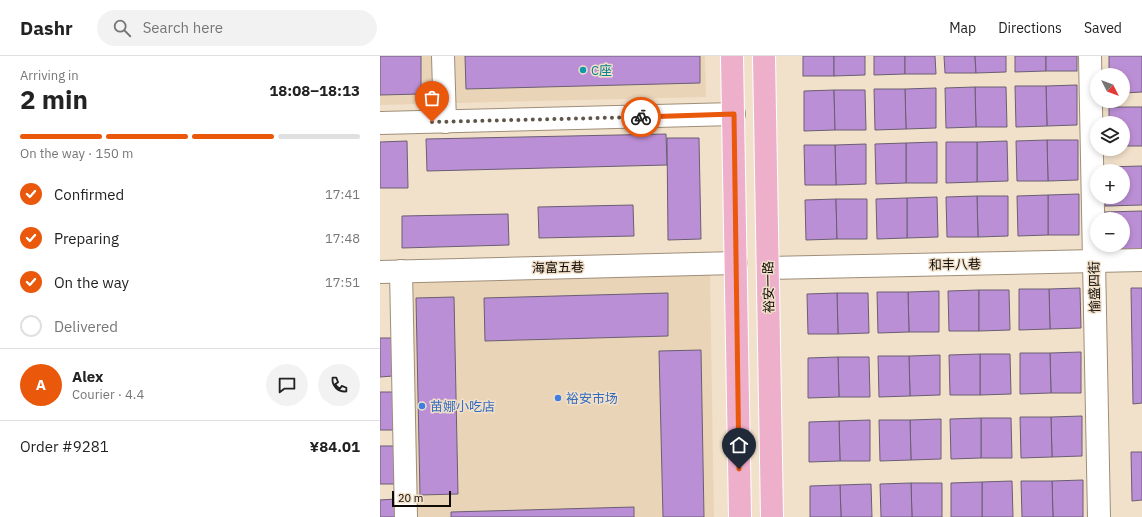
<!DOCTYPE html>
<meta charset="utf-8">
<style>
:root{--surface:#fff;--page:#f2f2f2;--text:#222;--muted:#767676;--line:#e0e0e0;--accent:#ea580c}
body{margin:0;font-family:"IBM Plex Sans","Noto Sans SC",sans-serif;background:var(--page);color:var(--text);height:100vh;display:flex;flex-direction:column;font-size:15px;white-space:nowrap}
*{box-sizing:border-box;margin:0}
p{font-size:13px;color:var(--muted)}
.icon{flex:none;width:22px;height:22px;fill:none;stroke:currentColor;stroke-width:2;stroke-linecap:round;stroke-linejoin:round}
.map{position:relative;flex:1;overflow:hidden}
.side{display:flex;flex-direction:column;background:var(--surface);width:380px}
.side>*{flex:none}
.needle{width:26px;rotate:132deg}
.fabs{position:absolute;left:710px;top:12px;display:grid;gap:8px}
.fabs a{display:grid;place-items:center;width:40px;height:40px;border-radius:50%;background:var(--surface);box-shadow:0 2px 6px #0003;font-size:20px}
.scale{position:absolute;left:12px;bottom:10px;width:59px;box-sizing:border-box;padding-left:4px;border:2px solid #100a04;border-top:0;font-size:11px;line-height:14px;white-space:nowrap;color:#100a04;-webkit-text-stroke:3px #f2e1ca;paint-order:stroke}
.pin{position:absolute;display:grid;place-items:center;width:34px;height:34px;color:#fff;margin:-41px -17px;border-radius:50% 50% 50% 0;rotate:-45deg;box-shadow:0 0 4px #0007}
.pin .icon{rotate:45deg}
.courier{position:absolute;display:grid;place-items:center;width:40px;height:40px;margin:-20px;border:3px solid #ea580c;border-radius:50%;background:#fff;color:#222;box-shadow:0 1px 5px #0007}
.headline em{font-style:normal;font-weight:700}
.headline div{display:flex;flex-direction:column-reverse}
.headline{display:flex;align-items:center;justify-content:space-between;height:68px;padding:0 20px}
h1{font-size:26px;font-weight:700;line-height:30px}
.bar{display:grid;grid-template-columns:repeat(4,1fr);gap:6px 4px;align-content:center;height:48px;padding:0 20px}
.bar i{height:5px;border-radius:3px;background:var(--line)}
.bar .on{background:var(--accent)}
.bar p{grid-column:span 4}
.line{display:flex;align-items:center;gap:10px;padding:0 20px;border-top:1px solid var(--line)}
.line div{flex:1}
.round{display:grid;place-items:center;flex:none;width:42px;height:42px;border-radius:21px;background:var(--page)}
ol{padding:0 20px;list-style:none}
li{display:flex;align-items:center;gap:12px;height:44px}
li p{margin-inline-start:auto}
li .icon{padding:4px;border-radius:50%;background:var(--accent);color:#fff;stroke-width:4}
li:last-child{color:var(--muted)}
li i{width:22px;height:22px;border:2px solid var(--line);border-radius:50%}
header{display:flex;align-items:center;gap:24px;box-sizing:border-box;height:56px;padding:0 20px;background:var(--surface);border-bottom:1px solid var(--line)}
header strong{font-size:19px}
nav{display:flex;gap:22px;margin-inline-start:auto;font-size:14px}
.search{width:280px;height:36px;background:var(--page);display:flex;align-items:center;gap:10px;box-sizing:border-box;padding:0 14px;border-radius:22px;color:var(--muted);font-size:15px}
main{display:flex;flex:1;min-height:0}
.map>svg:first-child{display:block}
</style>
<header>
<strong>Dashr</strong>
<div class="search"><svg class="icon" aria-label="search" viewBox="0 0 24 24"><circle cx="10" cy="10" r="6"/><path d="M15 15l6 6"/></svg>Search here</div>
<nav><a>Map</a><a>Directions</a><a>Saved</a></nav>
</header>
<main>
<section class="side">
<div class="headline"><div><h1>2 min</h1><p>Arriving in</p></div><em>18:08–18:13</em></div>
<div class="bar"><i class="on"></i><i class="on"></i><i class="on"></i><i></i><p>On the way · 150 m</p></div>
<ol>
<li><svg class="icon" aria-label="check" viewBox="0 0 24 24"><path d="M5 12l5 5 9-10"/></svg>Confirmed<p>17:41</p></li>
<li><svg class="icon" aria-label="check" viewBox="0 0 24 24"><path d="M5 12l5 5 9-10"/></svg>Preparing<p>17:48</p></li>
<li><svg class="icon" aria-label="check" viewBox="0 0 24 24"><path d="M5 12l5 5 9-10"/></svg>On the way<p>17:51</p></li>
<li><i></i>Delivered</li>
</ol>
<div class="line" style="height:72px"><b class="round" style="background:var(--accent);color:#fff">A</b><div><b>Alex</b><p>Courier · 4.4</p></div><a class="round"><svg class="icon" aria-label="chat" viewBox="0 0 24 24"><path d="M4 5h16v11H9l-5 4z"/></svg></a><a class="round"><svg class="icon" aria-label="phone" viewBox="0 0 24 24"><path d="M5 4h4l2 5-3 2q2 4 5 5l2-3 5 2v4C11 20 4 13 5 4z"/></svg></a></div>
<div class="line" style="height:52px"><div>Order #9281</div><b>¥84.01</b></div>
</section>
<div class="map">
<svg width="762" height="461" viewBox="0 0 762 461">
<rect width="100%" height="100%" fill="#f2e1ca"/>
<!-- built -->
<g fill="#ead4b7">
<polygon points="0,0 325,0 326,41 0,49"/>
<polygon points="330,217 334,461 26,461 22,224"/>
</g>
<!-- building -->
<g fill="#bb8fd5" stroke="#6a5e72">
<polygon points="0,0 41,0 41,38 0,39"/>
<polygon points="85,0 320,0 320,27 86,33"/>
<rect x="423" y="0" width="31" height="20"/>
<polygon points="454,0 485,0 485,19 454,20"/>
<polygon points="494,0 525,0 525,18 494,19"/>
<polygon points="525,0 555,0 556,18 525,18"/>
<polygon points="564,0 595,0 596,17 565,17"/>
<polygon points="595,0 626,0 626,16 596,17"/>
<polygon points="635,0 666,0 666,15 635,16"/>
<rect x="666" y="0" width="31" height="15"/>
<polygon points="729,0 762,0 762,36 743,37 743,19 729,19"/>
<polygon points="697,29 697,69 667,70 666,30"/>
<polygon points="635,30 666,30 667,70 636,71"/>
<polygon points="595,31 626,31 627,71 596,71"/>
<polygon points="595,31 596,71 566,72 565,32"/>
<polygon points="556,32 556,72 526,73 525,33"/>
<polygon points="494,33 525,33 526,73 495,74"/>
<polygon points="454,34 455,74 424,75 424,35"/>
<polygon points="454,34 485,34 486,74 455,74"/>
<polygon points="729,51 762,51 762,90 743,90 743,67 729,67"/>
<polygon points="286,78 287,109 47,115 46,83"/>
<polygon points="287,82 319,82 321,183 288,184"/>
<polygon points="667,84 698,84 698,124 668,125"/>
<polygon points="667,84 668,125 637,125 636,85"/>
<polygon points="27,85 28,132 0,132 0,86"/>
<polygon points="627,85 628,125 597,126 597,86"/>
<polygon points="557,86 557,127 526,127 526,87"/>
<polygon points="566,86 597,86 597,126 566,127"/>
<polygon points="526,87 526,127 496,128 495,88"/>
<polygon points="486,88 486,128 456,129 455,89"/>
<polygon points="424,89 455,89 456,129 425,129"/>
<polygon points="762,110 762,149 725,150 725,141 743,141 743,115 724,115 724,111"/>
<polygon points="699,138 699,179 668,179 668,139"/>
<polygon points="668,139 668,179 638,180 637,140"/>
<polygon points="597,140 628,140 628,180 598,181"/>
<polygon points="597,140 598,181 567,181 566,141"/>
<polygon points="557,141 558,181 527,182 527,142"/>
<polygon points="527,142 527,182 497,183 496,143"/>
<polygon points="456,143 457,183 426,184 425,144"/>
<polygon points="456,143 487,143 487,183 457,183"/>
<polygon points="253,149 254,180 159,182 158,151"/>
<polygon points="762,155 762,195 726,196 726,189 743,189 743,163 725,163 725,156"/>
<polygon points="128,158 129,189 22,192 22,160"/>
<polygon points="700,232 701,272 670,273 669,233"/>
<polygon points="751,232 762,232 762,347 753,348"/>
<polygon points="639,233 669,233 670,273 639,274"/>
<polygon points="599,234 599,275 569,275 568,235"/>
<polygon points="599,234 629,234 630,274 599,275"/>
<polygon points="559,235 559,276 529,276 528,236"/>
<polygon points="497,236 528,236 529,276 498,277"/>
<polygon points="288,237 288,280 105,285 104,242"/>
<polygon points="457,237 488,237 489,277 458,278"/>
<polygon points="457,237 458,278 428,278 427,238"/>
<polygon points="74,241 78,438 40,439 36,242"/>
<polygon points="0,282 12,282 13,320 0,321"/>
<polygon points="321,294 324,461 283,461 279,295"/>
<polygon points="701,296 701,337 671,337 670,297"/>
<polygon points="640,297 670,297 671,337 640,338"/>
<polygon points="600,298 630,298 631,338 600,339"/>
<polygon points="600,298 600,339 570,339 569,299"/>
<polygon points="560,299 560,339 530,340 529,300"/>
<polygon points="498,300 529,300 530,340 499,341"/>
<polygon points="458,301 489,301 490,341 459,341"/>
<polygon points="458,301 459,341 428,342 428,302"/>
<polygon points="0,336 13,336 14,374 0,374"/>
<polygon points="702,360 702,400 672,401 671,361"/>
<polygon points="640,361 671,361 672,401 641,402"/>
<polygon points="601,362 631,362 632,402 601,402"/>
<polygon points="601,362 601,402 571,403 570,363"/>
<polygon points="561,363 561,403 531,404 530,364"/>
<polygon points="490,364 490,405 460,405 459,365"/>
<polygon points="499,364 530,364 531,404 500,405"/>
<polygon points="459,365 460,405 429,406 429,366"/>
<polygon points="0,390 15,390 16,428 0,428"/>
<polygon points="751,396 762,396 762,444 752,445"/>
<polygon points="703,424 703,461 673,461 672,425"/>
<polygon points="632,425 633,461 602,461 602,426"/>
<polygon points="641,425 672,425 673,461 642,461"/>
<polygon points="602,426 602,461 571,461 571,427"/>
<polygon points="531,427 562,427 562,461 532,461"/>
<polygon points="531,427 532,461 501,461 500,428"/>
<polygon points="491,428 492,461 461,461 460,429"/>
<polygon points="460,429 461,461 430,461 430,430"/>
<polygon points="16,443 17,461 0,461 0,444"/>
<polygon points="254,451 254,461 71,461 71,456"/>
</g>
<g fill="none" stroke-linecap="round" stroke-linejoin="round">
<defs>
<g id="minor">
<polyline points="63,0 65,66"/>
<polyline points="710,0 719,461"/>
<polyline points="0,67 354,58"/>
<polyline points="388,212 762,204"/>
<polyline points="21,215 26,461"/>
<polyline points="0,216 356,207"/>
</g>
<g id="major">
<polyline points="352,0 360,461"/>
<polyline points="384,0 392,461"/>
</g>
</defs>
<!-- minor casing -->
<use href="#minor" stroke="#9e8e79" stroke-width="24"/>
<!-- major casing -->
<use href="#major" stroke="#fff" stroke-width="24"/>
<!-- minor -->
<use href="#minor" stroke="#fff" stroke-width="22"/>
<!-- major -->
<use href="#major" stroke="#eeafcb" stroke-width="22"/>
</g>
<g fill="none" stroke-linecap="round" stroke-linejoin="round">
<!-- done -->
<polyline stroke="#5f5549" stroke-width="4" stroke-dasharray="0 7.2" points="52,66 261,61"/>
<!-- route -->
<polyline stroke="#ea580c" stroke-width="5" points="261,61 354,58 359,413"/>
</g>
<!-- markers -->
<circle fill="#0f9aa8" stroke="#f2e1ca" stroke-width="1.5" cx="203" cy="14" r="4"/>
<g fill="#3f7fe0" stroke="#f2e1ca" stroke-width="1.5">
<circle cx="178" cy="342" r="4"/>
<circle cx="42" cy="350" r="4"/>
</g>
<g text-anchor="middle" stroke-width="3" stroke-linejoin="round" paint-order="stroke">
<!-- culture labels -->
<g font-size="13" fill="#0d838f" stroke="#f2e1ca" text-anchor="start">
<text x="211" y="19">C座</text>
</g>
<!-- street labels -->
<g font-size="13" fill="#100a04" stroke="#f2e1ca">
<text transform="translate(575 208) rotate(-1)" y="5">和丰八巷</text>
<text transform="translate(178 211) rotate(-1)" y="5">海富五巷</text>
<text transform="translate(388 231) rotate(-91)" y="5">裕安一路</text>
<text transform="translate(714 231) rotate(-91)" y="5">愉盛四街</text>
</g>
<!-- shop labels -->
<g font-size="13" fill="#366cbe" stroke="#f2e1ca" text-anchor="start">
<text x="186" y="347">裕安市场</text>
<text x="50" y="355">苗娜小吃店</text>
</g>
</g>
</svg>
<div class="fabs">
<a><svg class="needle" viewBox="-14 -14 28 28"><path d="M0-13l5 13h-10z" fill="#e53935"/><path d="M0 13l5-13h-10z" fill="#767676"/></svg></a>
<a><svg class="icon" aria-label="layers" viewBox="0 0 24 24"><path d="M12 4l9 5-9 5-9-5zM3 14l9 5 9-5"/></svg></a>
<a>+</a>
<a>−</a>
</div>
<div class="scale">20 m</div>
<div class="pin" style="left:52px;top:66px;background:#ea580c"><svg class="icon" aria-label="bag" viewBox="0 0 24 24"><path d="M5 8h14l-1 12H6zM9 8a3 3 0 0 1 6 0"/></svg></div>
<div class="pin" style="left:359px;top:413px;background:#1f2937"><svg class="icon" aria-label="home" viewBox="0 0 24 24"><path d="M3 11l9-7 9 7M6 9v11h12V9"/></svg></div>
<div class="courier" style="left:261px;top:61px"><svg class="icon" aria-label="bike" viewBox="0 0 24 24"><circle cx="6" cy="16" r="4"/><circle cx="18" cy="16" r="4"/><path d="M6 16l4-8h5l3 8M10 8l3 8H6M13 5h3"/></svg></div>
</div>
</main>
